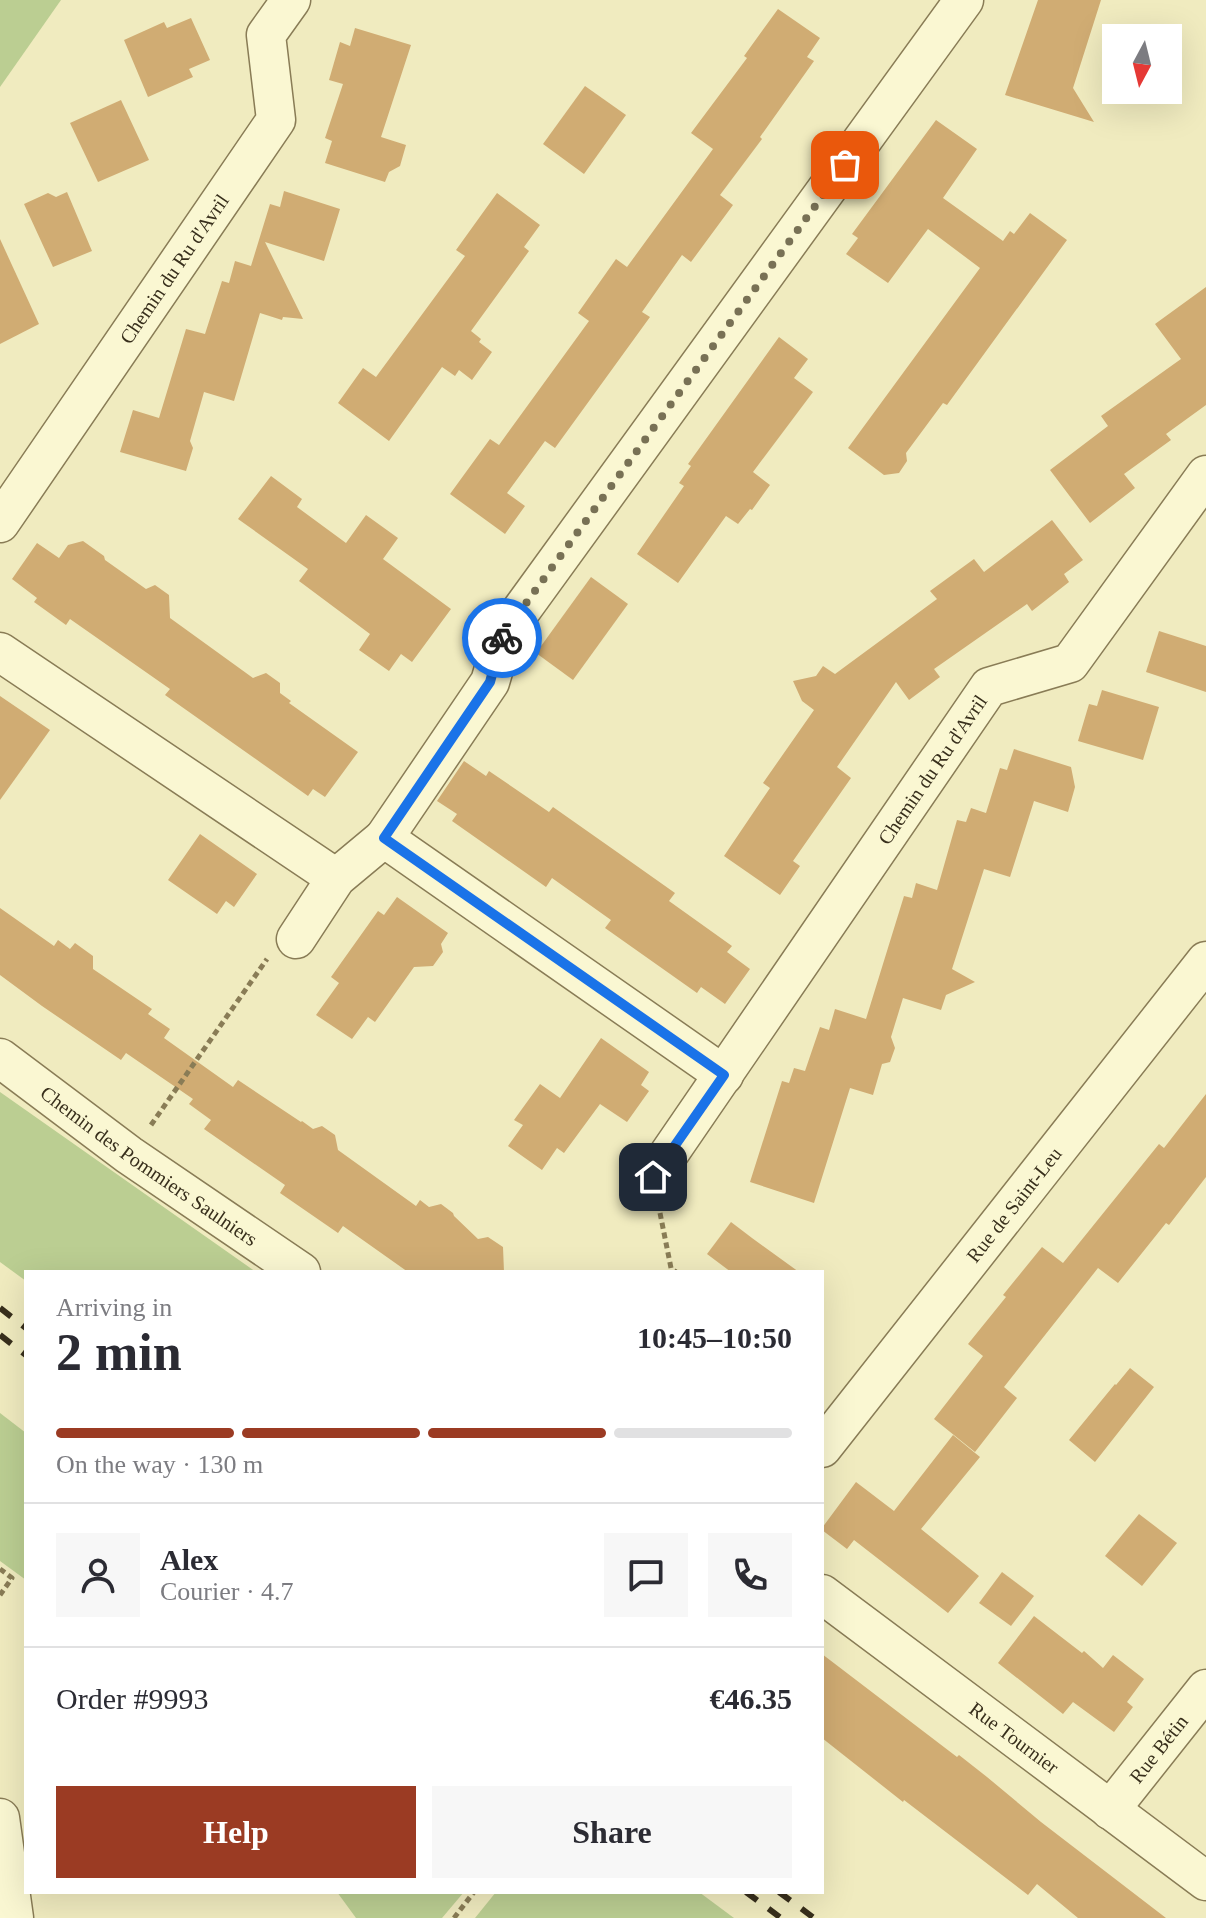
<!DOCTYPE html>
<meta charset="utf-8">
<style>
:root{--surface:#fff;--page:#f7f7f7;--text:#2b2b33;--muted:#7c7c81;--line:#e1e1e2;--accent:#9b3b23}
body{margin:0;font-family:Georgia,serif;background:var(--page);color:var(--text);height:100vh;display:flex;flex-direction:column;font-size:30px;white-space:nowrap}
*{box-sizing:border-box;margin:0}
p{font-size:26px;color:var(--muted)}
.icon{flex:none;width:44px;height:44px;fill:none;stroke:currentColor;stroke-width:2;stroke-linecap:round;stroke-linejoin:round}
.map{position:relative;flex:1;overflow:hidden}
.side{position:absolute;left:24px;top:1270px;width:800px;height:624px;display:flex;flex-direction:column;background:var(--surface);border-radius:0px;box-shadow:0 8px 32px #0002}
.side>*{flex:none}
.needle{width:52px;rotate:187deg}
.tools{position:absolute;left:1102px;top:24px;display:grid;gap:16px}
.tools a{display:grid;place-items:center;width:80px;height:80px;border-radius:0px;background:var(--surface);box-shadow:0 8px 32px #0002;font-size:40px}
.pin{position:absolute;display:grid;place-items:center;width:68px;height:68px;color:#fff;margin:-34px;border-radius:16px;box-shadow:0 4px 12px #0006}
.courier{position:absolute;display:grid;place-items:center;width:80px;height:80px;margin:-40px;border:6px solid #1a73e8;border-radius:50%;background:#fff;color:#222;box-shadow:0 2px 10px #0007}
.head em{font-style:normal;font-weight:800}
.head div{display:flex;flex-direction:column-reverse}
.head{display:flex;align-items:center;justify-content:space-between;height:136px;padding:0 32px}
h1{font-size:52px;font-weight:800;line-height:60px}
.bar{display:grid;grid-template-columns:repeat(4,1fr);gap:12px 8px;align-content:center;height:96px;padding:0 32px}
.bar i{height:10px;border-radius:6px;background:var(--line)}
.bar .on{background:var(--accent)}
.bar p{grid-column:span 4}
.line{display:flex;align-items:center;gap:20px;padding:0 32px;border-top:2px solid var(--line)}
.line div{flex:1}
.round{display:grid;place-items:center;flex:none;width:84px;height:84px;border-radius:0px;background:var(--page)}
.cta{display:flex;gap:16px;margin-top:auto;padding:16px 32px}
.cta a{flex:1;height:92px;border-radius:0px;background:var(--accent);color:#fff;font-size:32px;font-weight:800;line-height:92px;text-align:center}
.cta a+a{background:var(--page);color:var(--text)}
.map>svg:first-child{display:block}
</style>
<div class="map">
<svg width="1206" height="1918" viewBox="0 0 1206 1918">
<rect width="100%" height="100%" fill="#f0ebbf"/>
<!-- green -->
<g fill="#bbce92">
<polygon points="0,0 61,0 0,87"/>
<polygon points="0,1092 256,1272 26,1272 26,1281 0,1262"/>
<polygon points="0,1413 26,1433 26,1580 0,1561"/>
<polygon points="337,1892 464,1892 442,1918 356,1918"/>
<polygon points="496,1892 699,1892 734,1918 475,1918"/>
</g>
<!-- building -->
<g fill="#d0ac73">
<polygon points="1038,0 1101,0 1073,88 1094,122 1005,95"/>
<polygon points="778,9 820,38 807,57 814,61 760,137 762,139 720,195 733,205 691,262 682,255 642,312 650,317 555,448 545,441 507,493 525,506 505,534 450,494 490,439 499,445 589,321 578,313 616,259 627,267 713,149 691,133 747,58 744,56"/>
<polygon points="191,18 210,60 189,69 193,77 148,97 124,40 164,22 167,28"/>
<polygon points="355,28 411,45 381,137 406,145 400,166 389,172 385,182 325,163 332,141 325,138 343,84 329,80 340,42 350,46"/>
<polygon points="585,86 626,115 584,174 543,144"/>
<polygon points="121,100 149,160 98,182 70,123"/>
<polygon points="936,120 977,149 943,198 1003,241 1010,231 1014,234 1030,213 1067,240 947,405 943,403 906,453 907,461 899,473 884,475 848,448 980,268 928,229 888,283 846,254 858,238 852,234"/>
<polygon points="284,191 340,209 324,261 265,242 303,319 283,317 282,320 260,313 234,401 204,392 190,441 193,448 186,471 120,452 133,410 159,418 186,329 205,334 222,281 229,283 235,261 251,266 270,204 280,207"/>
<polygon points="67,192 92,251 53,267 24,204 48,193 56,197"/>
<polygon points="497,193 540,225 524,247 529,251 471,331 481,339 479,342 492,352 472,380 459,370 455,376 442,367 389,441 338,403 363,368 376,377 465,256 456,250"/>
<polygon points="0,239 39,324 0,344"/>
<polygon points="1206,287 1206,405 1166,434 1171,440 1124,474 1135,488 1090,523 1050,470 1108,426 1101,416 1181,359 1155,324"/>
<polygon points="779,337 808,359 794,378 813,392 753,472 770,485 752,510 750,509 738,524 726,516 678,583 637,554 684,486 679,483 691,466 688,464"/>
<polygon points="271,476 302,499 297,507 346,543 366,515 398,538 383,559 451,609 412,662 401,654 389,671 359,650 370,634 299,581 308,569 238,519"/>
<polygon points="1052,520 1083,560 1064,574 1069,582 1032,611 1027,604 934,669 940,677 909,700 896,682 837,767 851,778 793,861 800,866 780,895 724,856 770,788 763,783 814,710 802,701 793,681 816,676 823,666 835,674 937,599 930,591 974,559 984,572"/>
<polygon points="83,541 104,556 105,560 146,589 155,585 169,595 170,618 253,678 266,673 280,683 280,693 291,701 289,703 358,752 325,797 313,789 308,796 165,695 170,689 70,619 66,625 34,602 37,598 12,579 37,543 59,558 68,545"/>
<polygon points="591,577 628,604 573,680 536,653"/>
<polygon points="1159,631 1206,646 1206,692 1146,672"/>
<polygon points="1102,690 1159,707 1143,760 1078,741 1089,704 1097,706"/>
<polygon points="0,696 50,730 0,800"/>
<polygon points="1014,749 1071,767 1075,787 1068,812 1034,801 1010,877 984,869 952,969 975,982 946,995 941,1010 903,998 891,1037 895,1048 890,1062 882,1064 873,1095 850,1088 814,1203 750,1182 782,1081 789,1083 794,1068 805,1071 820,1027 829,1030 835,1009 866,1019 904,896 912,898 916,883 937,890 957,820 966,822 971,808 986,813 1000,768 1007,770"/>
<polygon points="464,761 486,776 489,771 549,812 553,807 617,852 675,893 669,901 732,946 727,952 750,969 725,1004 701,987 697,993 605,928 611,920 552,878 546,887 452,821 457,814 437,801"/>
<polygon points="200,834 257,874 234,907 226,901 217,914 168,880"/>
<polygon points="397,897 448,933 441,944 443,952 433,966 414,967 375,1022 368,1017 352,1039 316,1015 339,983 331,977 378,911 384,915"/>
<polygon points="0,908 54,946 58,940 70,949 75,943 93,956 93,969 152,1009 148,1014 170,1029 164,1038 233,1087 238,1080 301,1122 302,1121 313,1129 322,1126 335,1135 338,1150 416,1206 420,1200 429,1207 441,1204 453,1213 454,1216 478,1239 488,1237 503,1247 504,1272 408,1272 343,1226 338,1233 280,1193 285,1185 204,1129 211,1120 189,1104 193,1099 126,1053 121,1060 42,1006 0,975"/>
<polygon points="601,1038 649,1072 641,1085 649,1091 627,1122 600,1104 564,1153 557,1148 542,1170 508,1146 523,1125 514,1120 540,1084 560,1098"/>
<polygon points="1206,1094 1206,1177 1169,1225 1166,1223 1118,1283 1098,1268 1004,1387 1017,1398 975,1452 934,1419 983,1356 968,1344 1006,1297 1003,1295 1042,1247 1063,1263 1159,1144 1164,1148"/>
<polygon points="731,1222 752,1238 799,1272 731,1272 707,1254"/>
<polygon points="1130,1368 1154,1387 1095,1462 1069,1440 1115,1384 1116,1385"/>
<polygon points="953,1435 980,1457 921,1529 979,1576 948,1613 854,1540 847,1549 822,1530 822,1528 856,1482 894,1511"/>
<polygon points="1139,1514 1177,1543 1142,1586 1105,1556"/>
<polygon points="1002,1572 1034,1596 1011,1626 979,1603"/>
<polygon points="1034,1616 1082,1653 1084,1651 1103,1668 1113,1655 1144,1679 1127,1702 1133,1707 1114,1732 1073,1702 1063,1714 998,1663"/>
<polygon points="822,1654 957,1757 959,1755 987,1777 1041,1822 1166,1918 1078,1918 1037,1884 1028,1895 904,1800 903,1802 822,1738"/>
</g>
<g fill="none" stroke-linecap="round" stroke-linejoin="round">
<defs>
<g id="minor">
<path id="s1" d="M0,523L276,120L266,35L291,0"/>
<polyline points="0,652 336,878"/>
<polyline points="384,838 490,682 504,634 964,0"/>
<polyline points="296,939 336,878 384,838 724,1075"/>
<path id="s2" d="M0,1058L129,1155L301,1272"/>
<path id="s3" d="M653,1177L989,687L1070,663L1206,475"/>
<path id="s4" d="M822,1448L1206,961"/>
<path id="s5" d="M822,1594L1206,1881"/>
<path id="s6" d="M1110,1810L1206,1689"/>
<polyline points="0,1818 14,1918"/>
</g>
</defs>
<!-- minor casing -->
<use href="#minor" stroke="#897c56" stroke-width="41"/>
<!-- path -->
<g stroke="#897c56" stroke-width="5" stroke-dasharray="6 4" stroke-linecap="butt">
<polyline points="151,1125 267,959"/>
<polyline points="660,1213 671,1268 676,1272"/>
<polyline points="0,1569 12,1578 0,1595"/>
<polyline points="454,1918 474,1892"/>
</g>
<!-- minor -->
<use href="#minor" stroke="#faf7d2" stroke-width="38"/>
<!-- rail -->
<g stroke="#382f1c" stroke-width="6" stroke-dasharray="14 14" stroke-linecap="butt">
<polyline points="0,1308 26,1328"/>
<polyline points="0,1335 26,1355"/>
<polyline points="746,1892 781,1918"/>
<polyline points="779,1892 814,1918"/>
</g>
</g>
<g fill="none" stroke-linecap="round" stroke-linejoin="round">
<!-- done -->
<polyline stroke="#787155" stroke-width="8" stroke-dasharray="0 14.4" points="502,638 516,617 845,165"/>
<!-- route -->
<polyline stroke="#1a73e8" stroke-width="10" points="502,638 490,682 384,838 724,1075 653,1177"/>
</g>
<g text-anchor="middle" stroke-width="6" stroke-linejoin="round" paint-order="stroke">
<!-- street labels -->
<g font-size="20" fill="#382f1c" stroke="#f7f3cf">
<text dy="7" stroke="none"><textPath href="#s1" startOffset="308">Chemin du Ru d'Avril</textPath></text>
<text dy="7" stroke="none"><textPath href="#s3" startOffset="494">Chemin du Ru d'Avril</textPath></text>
<text dy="7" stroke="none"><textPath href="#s2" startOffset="184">Chemin des Pommiers Saulniers</textPath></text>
<text dy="7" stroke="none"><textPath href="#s4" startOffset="310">Rue de Saint-Leu</textPath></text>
<text dy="7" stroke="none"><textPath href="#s5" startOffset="240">Rue Tournier</textPath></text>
<text dy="7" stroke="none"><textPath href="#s6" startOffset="78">Rue Bétin</textPath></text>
</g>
</g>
</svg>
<div class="tools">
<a><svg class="needle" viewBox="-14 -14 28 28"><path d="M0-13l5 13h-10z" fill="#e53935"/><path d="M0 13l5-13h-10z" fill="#7c7c81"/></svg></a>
</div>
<div class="pin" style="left:845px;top:165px;background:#ea580c"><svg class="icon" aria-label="bag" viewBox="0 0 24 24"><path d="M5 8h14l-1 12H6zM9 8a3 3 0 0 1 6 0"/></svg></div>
<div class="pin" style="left:653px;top:1177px;background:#1f2937"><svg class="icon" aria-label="home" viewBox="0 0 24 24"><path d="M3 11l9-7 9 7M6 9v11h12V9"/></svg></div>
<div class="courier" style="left:502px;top:638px"><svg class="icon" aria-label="bike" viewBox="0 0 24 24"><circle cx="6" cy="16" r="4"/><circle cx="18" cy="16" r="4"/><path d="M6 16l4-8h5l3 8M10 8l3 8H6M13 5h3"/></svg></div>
<section class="side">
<div class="head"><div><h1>2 min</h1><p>Arriving in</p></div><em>10:45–10:50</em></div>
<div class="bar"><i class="on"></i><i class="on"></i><i class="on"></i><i></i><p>On the way · 130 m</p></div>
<div class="line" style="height:144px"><a class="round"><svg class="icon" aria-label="person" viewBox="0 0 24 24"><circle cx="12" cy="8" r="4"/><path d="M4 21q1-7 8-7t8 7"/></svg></a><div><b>Alex</b><p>Courier · 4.7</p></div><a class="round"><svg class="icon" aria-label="chat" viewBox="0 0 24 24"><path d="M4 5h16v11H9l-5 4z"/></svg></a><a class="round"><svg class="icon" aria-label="phone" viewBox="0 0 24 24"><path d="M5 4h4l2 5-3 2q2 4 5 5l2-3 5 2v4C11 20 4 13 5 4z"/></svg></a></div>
<div class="line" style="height:104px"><div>Order #9993</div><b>€46.35</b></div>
<div class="cta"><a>Help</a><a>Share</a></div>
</section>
</div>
